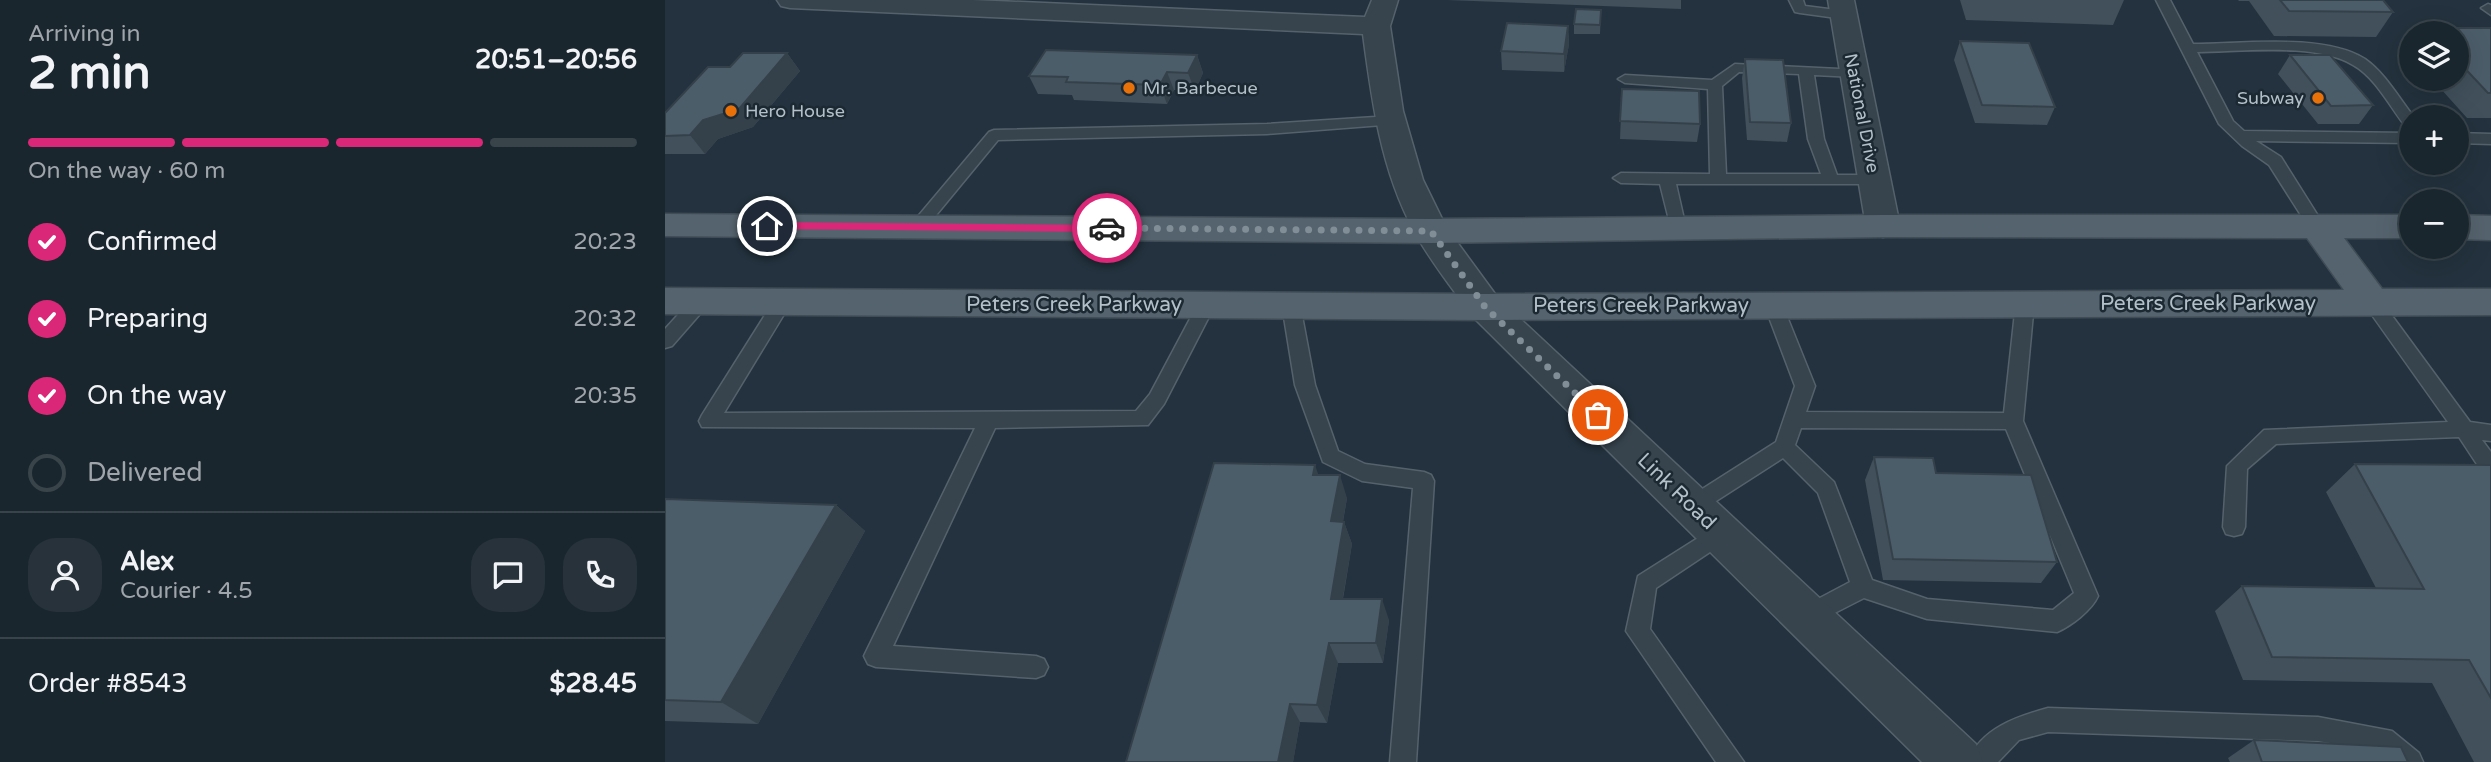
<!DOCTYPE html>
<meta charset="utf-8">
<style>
:root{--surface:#1a262e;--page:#27323a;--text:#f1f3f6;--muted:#9fa5aa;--line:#38434a;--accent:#db2777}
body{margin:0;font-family:"Varela Round",sans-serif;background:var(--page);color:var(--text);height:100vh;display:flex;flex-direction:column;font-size:26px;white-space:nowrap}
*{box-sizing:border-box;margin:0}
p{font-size:23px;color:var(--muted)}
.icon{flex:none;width:38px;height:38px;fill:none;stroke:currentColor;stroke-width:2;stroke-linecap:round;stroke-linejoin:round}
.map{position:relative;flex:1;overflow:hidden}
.side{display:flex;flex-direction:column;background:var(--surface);width:665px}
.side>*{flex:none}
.controls{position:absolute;left:1734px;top:21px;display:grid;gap:14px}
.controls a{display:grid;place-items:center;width:70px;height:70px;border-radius:50%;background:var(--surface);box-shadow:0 7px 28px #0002,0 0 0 2px var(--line);font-size:35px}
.pin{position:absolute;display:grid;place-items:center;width:60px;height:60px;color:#fff;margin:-30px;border:4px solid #fff;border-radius:50%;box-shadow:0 2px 7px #0007}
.courier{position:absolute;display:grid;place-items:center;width:70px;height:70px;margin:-35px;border:5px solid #db2777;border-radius:50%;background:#fff;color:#222;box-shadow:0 2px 9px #0007}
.head em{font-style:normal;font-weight:700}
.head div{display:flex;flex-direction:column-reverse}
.head{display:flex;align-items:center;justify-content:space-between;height:119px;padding:0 28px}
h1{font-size:46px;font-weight:700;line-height:52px}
.bar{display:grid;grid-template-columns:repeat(4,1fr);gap:10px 7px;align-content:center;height:84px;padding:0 28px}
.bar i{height:9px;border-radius:5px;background:var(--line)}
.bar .current{background:var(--accent)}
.bar p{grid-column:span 4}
.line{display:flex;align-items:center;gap:18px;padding:0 28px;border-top:2px solid var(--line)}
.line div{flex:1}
.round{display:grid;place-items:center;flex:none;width:74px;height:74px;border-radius:28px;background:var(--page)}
ol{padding:0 28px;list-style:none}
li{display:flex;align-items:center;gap:21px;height:77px}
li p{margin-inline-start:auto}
li .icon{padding:7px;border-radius:50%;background:var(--accent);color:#fff;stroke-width:4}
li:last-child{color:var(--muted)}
li i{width:38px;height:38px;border:4px solid var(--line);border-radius:50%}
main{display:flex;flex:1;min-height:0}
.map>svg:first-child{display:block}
</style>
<main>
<section class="side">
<div class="head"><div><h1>2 min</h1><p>Arriving in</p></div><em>20:51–20:56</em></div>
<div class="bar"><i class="current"></i><i class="current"></i><i class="current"></i><i></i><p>On the way · 60 m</p></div>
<ol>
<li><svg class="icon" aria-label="check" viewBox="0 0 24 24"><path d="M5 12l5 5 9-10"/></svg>Confirmed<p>20:23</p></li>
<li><svg class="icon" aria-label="check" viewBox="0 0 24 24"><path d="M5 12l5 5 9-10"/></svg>Preparing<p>20:32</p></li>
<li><svg class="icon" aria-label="check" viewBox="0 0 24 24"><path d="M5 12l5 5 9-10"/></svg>On the way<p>20:35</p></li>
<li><i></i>Delivered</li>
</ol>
<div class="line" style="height:126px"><a class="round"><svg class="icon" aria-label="person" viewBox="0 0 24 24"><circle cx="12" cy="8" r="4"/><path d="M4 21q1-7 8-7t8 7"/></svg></a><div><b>Alex</b><p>Courier · 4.5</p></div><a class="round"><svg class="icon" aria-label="chat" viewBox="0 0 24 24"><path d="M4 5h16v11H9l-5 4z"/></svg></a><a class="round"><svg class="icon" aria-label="phone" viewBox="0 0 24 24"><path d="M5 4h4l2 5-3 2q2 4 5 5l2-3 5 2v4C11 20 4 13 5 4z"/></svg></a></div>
<div class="line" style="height:91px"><div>Order #8543</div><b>$28.45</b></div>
</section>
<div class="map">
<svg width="1826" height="762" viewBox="0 0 1826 762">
<rect width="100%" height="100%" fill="#23323e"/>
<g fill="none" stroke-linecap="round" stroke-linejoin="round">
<defs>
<g id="lane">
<polygon points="1124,0 1138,0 1140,6 1179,11 1186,15 1179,19 1135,13 1130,12"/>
<path d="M1491,0H1505L1528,44C1576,44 1658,33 1700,59C1720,73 1734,98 1749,117L1746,129L1741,127C1725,107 1711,78 1688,65C1650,42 1576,52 1532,52L1568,121L1579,131L1746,133V143L1591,141L1616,157L1660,227L1658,231H1646L1604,165L1577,146L1554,124Z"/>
<polygon points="1823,4 1826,5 1826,15 1816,8"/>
<path d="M1070,64L1195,70V76L1190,77L1149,75L1159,139L1172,175H1210L1216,176V184H1011L1021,228L1019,232H1007L995,184L956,183L948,178L956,173L1045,174L1043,89L960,83L953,79L960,75L1047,80ZM1074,72L1134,74L1143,139L1156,174H1061L1057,86Z"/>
<polygon points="726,116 734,121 731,124 602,134 333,140 258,231 246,231 244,227 324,132 329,130 602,124"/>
<polygon points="1792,133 1826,134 1826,144 1792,143"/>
<polygon points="36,294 42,296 45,301 42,306 7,346 0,348 0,329 30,296"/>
<polygon points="118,294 127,301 59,413 471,411 485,394 535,300 547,300 550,305 499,404 483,425 330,428 228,646 371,656 379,659 383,667 379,675 371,678 211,667 203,664 199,656 310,428 37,427 34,421 37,415 112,296"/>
<path d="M1360,296L1369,303L1358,421L1433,596C1427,610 1406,626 1392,632L1262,619L1199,598L1150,623L1142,627L1134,623L1131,616L1134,609L1185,582L1153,493L1118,458L1034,512L1027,515L1020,512L1016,506L1020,500L1111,442L1130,386L1099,304L1102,299L1108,297L1117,304L1150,386L1141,412L1339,413L1351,303ZM1136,428L1341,429L1409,593L1388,610L1262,599L1207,580L1169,482L1130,445Z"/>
<polygon points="1708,296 1714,298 1805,422 1826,425 1826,441 1817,440 1826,452 1826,478 1819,475 1794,437 1611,444 1582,469 1580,527 1577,534 1569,536 1561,534 1558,527 1562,466 1599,430 1783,422 1702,308 1699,303"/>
<polygon points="626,298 635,305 650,385 673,451 700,464 759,472 766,475 769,481 751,762 725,762 748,488 697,481 658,462 630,385 617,305"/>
<polygon points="1055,524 1063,526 1066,533 1063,540 991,588 985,629 1079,762 1051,762 961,631 973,576"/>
<path d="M1383,708L1653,717L1727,731L1754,753L1758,762H1725L1713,751L1653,741L1383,732L1354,740L1333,762H1302C1317,728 1351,717 1383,708Z"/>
</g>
<g id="street">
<path d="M112,0H308L700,17L707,0H733L725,26L738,111L758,180L781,227L833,298L1311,744L1318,762H1257L807,316C788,289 765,261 749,231C716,170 707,102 698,34L125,8L116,6Z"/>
<polygon points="1163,0 1189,0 1235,226 1230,234 1218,237 1206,234 1201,226"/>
</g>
<g id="primary">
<polygon points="0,214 766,219 1218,215 1746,215 1746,238 1679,238 1717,289 1826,289 1826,315 820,320 0,314 0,288 820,294 1679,290 1642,238 1218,237 766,243 0,236"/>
<polygon points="1792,215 1826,216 1826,240 1792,239"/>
</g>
</defs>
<!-- lane casing -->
<use href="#lane" stroke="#55626c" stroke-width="3"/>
<!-- street casing -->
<use href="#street" stroke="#55626c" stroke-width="3"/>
<!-- primary casing -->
<use href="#primary" stroke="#404d57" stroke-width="3"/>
<!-- lane -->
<use href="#lane" fill="#37444e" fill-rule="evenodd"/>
<!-- street -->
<use href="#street" fill="#37444e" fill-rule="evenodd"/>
<!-- primary -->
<use href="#primary" fill="#55636e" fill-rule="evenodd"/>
</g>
<!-- wall -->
<g fill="#41505b">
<polygon points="782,0 1016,0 1016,9"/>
<polygon points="1295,0 1459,0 1448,25 1301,20"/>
<polygon points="1573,0 1718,0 1728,12 1711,37 1609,36 1584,1 1574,1"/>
<polygon points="936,10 935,34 909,34 909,24"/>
<polygon points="903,26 904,44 899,72 837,70 836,51"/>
<polygon points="1763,28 1826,28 1826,118 1802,118 1767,79 1792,79 1792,33 1759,33"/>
<polygon points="1295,41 1390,107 1382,125 1310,123 1289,60"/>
<polygon points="122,53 135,71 88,127 53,139 40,154 0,154 0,113 65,67"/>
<polygon points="532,55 538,73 530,91 509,90 502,104 409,100 407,95 373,94 364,76"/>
<polygon points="1625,55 1708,105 1694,124 1653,124 1613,74"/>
<polygon points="1080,59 1126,123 1122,142 1082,140 1077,78"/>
<polygon points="957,89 1035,124 1032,142 955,139"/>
<polygon points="1209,457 1392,562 1376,583 1218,580 1200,480"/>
<polygon points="1690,464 1826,465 1826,762 1809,762 1767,683 1578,680 1550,611 1577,586 1711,588 1661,492"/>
<polygon points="654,475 682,498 678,522 679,522 687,544 678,599 724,620 718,663 673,663 662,723 635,722 628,762 461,762"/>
<polygon points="0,499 171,505 200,531 93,724 0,721"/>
<polygon points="1589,740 1743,762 1565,762 1563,758"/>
</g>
<!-- shaded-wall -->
<g fill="#35414a">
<polygon points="903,26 904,44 899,72 899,54"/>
<polygon points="122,53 135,71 88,127 53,139 40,154 25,135 38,120"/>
<polygon points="532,55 538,73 530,91 523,73"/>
<polygon points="502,72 509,90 502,104 495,85"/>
<polygon points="650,465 658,488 648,475"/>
<polygon points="675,475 682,498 674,543 666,521"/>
<polygon points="171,505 200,531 93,724 56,702"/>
<polygon points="679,522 687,544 674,620 666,599"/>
<polygon points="717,599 724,620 718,663 711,643"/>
<polygon points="664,643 673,663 662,723 652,705"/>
<polygon points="625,704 635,722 628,762 613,762"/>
</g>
<!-- building -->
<g fill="#4c5d6a" stroke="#35414a" stroke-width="2">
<polygon points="1615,0 1718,0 1728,12 1624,11"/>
<polygon points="911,9 936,10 935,25 909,24"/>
<polygon points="842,23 903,26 899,54 836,51"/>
<polygon points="1763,28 1826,28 1826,93 1823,93 1792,60 1792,33 1767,33"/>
<polygon points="1295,41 1364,43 1390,107 1317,105"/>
<polygon points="381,50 532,55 523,73 502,72 495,85 401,82 403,77 364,76"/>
<polygon points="78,53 122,53 74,109 38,120 25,135 0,136 0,113 43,67 65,67"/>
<polygon points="1625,55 1665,55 1708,105 1666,106"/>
<polygon points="1080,59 1118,60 1126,123 1085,122"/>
<polygon points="957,89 1034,91 1035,124 955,121"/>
<polygon points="1209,457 1268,458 1271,473 1366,475 1392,562 1228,559"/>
<polygon points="549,463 650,465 648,475 675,475 666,521 679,522 666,599 717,599 711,643 664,643 652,705 625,704 613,762 461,762"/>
<polygon points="1690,464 1826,465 1826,698 1804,660 1607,657 1577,586 1759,589"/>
<polygon points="0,499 171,505 56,702 0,700"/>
<polygon points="1589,740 1736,747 1743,762 1597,762"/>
</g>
<!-- route -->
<polygon fill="#db2777" points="102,222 442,225 447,228 442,232 102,229 97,226"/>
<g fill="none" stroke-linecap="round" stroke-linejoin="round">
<!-- done -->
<polyline stroke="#818e98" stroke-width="7" stroke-dasharray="0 12.6" points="442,228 766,231 820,307 933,415"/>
</g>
<!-- markers -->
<g fill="#e8710a" stroke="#1c2933" stroke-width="2.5">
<circle cx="464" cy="88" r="7"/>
<circle cx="1653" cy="98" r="7"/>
<circle cx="66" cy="111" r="7"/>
</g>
<g text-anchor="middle" stroke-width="5" stroke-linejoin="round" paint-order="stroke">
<!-- far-poi labels -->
<g font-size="18" fill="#b3bfc9" stroke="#1c2933" text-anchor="start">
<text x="478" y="94">Mr. Barbecue</text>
<text x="1639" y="104" text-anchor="end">Subway</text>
<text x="80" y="117">Hero House</text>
</g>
<!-- far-street labels -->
<g font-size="18" fill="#b3bfc9" stroke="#1c2933">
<text transform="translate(1197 113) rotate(79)" y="6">National Drive</text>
</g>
<!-- street labels -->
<g font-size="21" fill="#b3bfc9" stroke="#1c2933">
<text x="1543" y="310">Peters Creek Parkway</text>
<text x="409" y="311">Peters Creek Parkway</text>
<text x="976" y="312">Peters Creek Parkway</text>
<text transform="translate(1012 491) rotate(44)" y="7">Link Road</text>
</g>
</g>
</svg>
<div class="controls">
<a><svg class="icon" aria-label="layers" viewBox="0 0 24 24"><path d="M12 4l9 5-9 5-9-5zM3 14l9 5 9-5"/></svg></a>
<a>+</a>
<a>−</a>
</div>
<div class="pin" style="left:933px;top:415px;background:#ea580c"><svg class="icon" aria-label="bag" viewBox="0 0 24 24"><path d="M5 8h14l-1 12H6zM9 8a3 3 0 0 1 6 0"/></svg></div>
<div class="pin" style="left:102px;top:226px;background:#1f2937"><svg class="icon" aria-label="home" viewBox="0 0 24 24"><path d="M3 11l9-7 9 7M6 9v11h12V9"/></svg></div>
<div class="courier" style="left:442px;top:228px"><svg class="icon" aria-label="car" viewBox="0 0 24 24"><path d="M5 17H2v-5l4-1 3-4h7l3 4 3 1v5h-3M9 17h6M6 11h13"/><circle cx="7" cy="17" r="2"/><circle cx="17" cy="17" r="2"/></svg></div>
</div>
</main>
